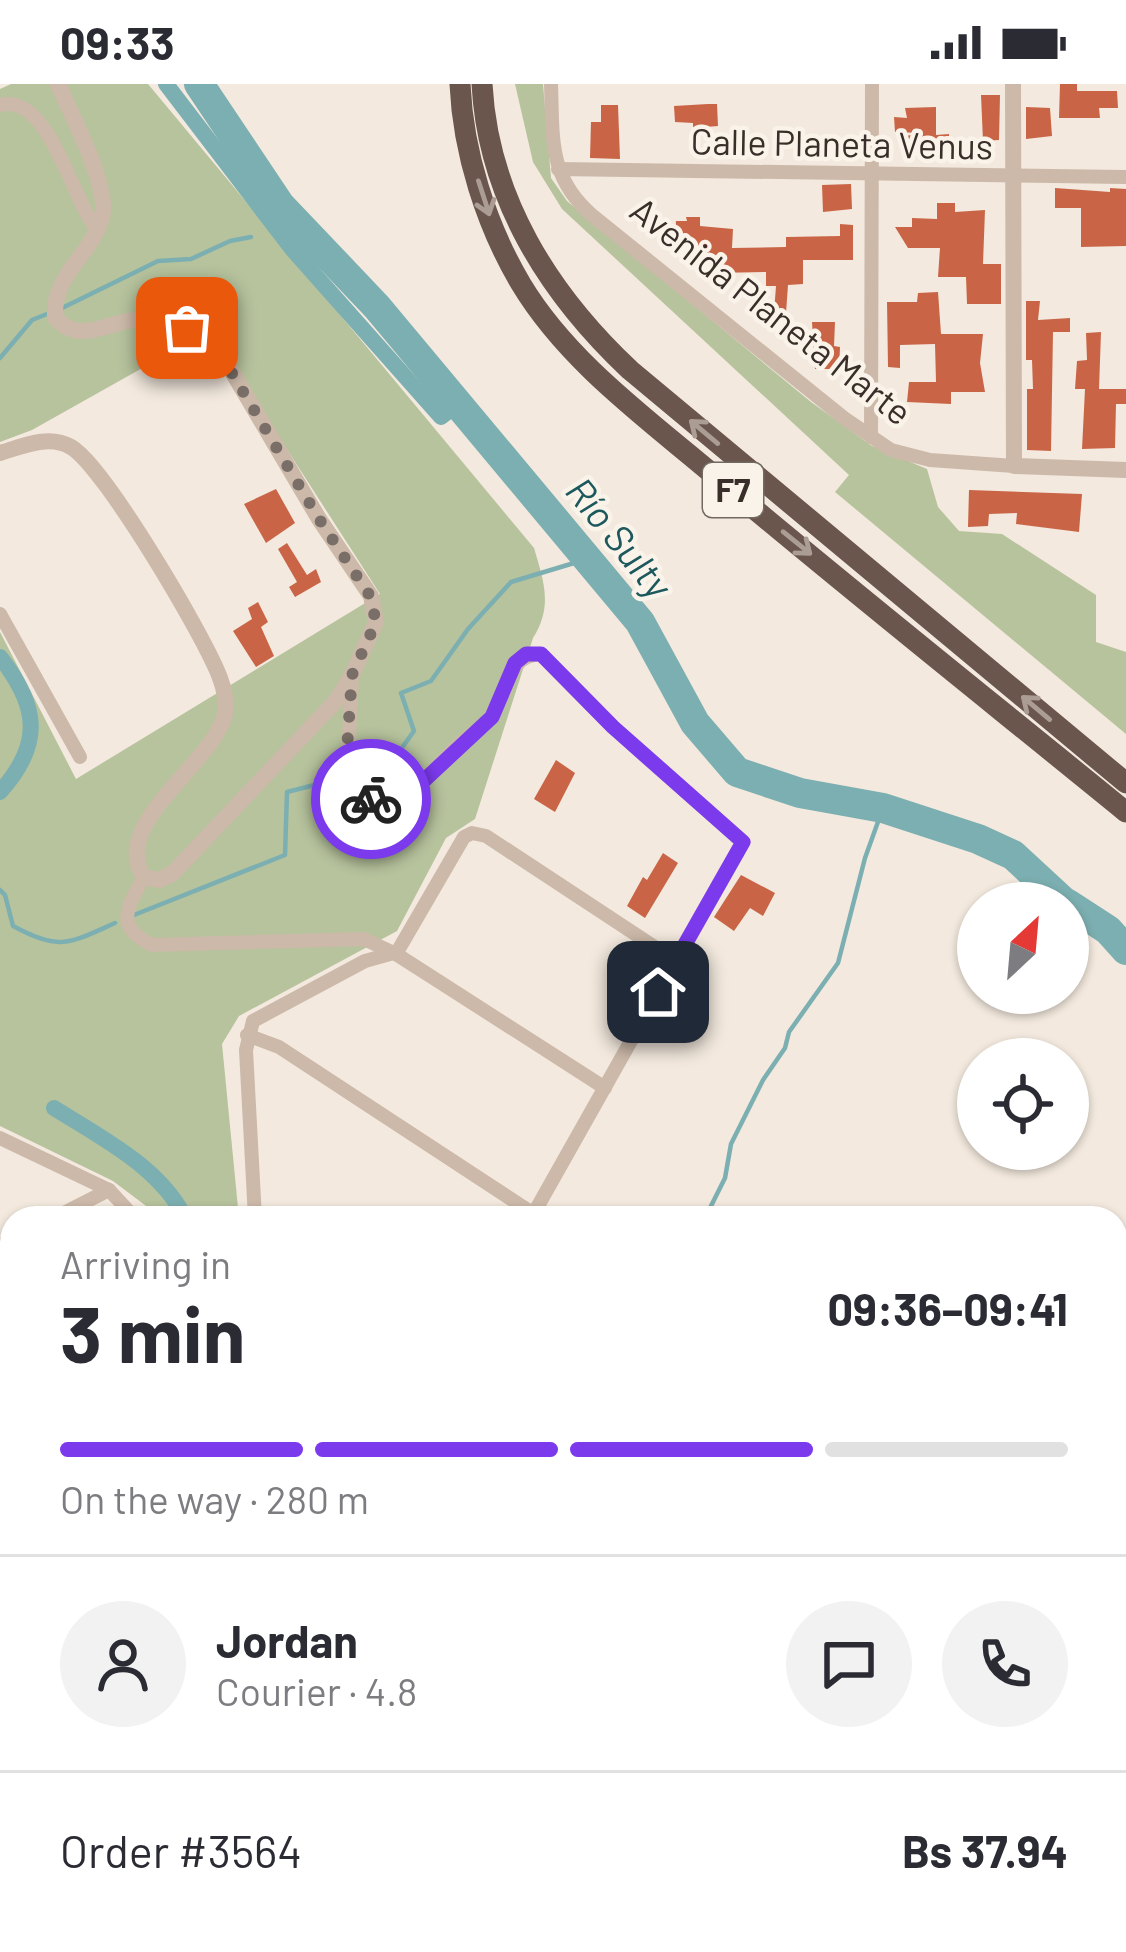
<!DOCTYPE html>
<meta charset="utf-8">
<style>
:root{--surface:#fff;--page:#f2f2f3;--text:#2b2b33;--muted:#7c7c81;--line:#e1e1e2;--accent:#7c3aed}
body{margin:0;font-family:Barlow,sans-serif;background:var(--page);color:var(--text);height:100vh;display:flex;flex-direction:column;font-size:45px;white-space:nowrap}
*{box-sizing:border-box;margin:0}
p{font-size:39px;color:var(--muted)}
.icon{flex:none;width:66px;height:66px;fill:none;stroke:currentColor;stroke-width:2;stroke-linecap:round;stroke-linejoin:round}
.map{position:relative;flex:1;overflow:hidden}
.side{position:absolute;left:0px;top:1122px;width:1128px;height:747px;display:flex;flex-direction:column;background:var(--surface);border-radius:36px 36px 0 0;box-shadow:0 3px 9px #0004}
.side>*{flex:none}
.needle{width:78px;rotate:26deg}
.controls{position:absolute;left:957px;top:798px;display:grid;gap:24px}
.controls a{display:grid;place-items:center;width:132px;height:132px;border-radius:50%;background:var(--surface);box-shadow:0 3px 9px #0004;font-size:60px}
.pin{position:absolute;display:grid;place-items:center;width:102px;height:102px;color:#fff;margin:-51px;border-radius:24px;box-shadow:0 6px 18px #0006}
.courier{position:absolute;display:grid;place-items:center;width:120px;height:120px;margin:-60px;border:9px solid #7c3aed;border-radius:50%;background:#fff;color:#222;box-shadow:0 3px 15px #0007}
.summary em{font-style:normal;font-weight:700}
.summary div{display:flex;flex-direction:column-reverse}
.summary{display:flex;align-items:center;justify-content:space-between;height:204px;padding:0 60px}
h1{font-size:78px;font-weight:700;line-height:90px}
.bar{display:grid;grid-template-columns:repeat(4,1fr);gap:18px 12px;align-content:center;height:144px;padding:0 60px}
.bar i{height:15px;border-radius:9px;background:var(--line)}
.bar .active{background:var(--accent)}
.bar p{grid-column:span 4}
.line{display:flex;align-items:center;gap:30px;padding:0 60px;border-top:3px solid var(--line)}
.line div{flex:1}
.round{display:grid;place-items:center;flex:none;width:126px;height:126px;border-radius:63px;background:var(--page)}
.status{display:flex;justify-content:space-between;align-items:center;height:84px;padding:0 60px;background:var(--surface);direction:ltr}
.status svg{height:33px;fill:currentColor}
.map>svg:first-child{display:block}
</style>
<div class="status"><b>09:33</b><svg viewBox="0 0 49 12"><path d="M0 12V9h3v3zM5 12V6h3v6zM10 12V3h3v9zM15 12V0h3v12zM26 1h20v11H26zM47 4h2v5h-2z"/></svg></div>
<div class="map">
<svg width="1126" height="1868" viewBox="0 0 1126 1868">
<rect width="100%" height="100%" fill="#f3e9de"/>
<!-- green -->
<g fill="#b7c39d">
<path d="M11,0H148L534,464C544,498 553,522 533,554L475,735L446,754L397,847L239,932L222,960L239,1134H162L113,1097L0,1042V548L76,695L380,510L210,246L32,346L0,358V5Z"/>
<polygon points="515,0 543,0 551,94 567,117 811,318 872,362 927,385 938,423 959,447 1002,450 1096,511 1096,558 1126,568 1126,650 835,408 849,391 562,125 533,78"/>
</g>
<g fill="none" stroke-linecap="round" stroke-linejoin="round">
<!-- stream -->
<g stroke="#7cafb1" stroke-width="4.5">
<polyline points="289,132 290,132"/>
<polyline points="58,226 158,177 191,175 230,157 251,153"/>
<polyline points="0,274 32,236 47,230"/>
<polyline points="360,691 386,686 414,647 401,609 431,597 468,545 511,498 584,476"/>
<path d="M0,806L5,811L13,842C60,867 68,860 115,839"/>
<polyline points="134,831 285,771 287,708 334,696"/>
<polyline points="705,1134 725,1094 731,1060 763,996 785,964 789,948 838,879 865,774 883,724"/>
<polyline points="0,1746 12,1741"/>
</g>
<!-- canal -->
<g stroke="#7cafb1" stroke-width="16">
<polyline points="166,0 292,165 441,333 459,319"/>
<path d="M0,573C39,623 43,660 0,708"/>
<path d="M54,1024C100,1053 160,1083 185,1134"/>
<polyline points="435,1857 452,1868"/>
</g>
<!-- river -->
<g stroke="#7cafb1" stroke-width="30">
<polyline points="199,0 280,121 377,223 640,538 695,639 737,688 800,709 883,724 978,755 1013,771 1065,819"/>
<polyline points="1068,820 1108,846 1126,866"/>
</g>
</g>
<!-- building -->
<g fill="#c96546">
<polygon points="1060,0 1077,0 1077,7 1117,7 1118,24 1099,24 1100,34 1059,34"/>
<polygon points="981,11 1000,11 999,56 983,57"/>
<polygon points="708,20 717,20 718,42 693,44 693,39 675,38 674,22"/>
<polygon points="601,21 618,21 620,75 590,74 591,38 601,38"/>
<polygon points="936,23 936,51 949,50 949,64 906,62 906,52 922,49 895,48 894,33 907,34 905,24"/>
<polygon points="1026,23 1050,24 1052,52 1026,55"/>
<polygon points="851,100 852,125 823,128 822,101"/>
<polygon points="1055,104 1110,108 1110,104 1126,105 1126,162 1081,163 1081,124 1055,124"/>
<polygon points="937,119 955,119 955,128 985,126 983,180 1001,180 1001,220 967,220 966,193 938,193 940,164 908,164 895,143 912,143 912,134 937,135"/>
<polygon points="686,133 700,133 700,142 733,145 732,164 786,163 786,153 840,152 840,140 853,141 853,176 803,176 803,200 788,201 785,243 773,242 776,202 766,202 766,188 716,189 715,176 693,176 693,170 674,169 676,137 687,137"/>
<polygon points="938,208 941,250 983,250 980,279 985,308 951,308 951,320 907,318 909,298 936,298 935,260 900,261 900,284 888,283 887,218 917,218 918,209"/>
<polygon points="1026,217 1040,217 1038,236 1070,234 1070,248 1053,248 1051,367 1027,366 1027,305 1033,305 1032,276 1026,276"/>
<polygon points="812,238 835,238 834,262 840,263 839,285 815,285"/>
<polygon points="1101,248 1099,305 1126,305 1126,320 1116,320 1115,364 1082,365 1085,305 1075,305 1077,277 1087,276 1086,249"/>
<polygon points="276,405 295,439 266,459 244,420"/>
<polygon points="969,406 1082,410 1079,448 1016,440 1017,429 989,430 988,442 968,443"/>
<polygon points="287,459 307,491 316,485 321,498 295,513 289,503 297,498 278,465"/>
<polygon points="258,518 268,538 261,543 274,572 256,583 233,547 252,535 248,524"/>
<polygon points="556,676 575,689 555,728 534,715"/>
<polygon points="663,769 678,779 645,834 627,822 643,793 647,796"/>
<polygon points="741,791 775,809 763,832 750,824 734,847 714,833"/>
</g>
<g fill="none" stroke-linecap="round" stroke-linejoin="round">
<!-- service -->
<g stroke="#ccb9a9" stroke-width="6">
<polyline points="0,1314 12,1309"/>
<polyline points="0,1595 12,1590"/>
<polyline points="1116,1737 1126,1727"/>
<polyline points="476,1857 519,1868"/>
<polyline points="911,1857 911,1868"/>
</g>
<!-- minor -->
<g stroke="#ccb9a9" stroke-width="14">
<path d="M551,0C553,54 548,94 593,132L844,334L891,366L930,376L1014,382"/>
<path d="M0,21C49,8 71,115 97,145"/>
<polyline points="558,85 1126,93"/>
<polyline points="871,353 872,0"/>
<polyline points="0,530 80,673"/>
<path d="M352,591L347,695L361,713C409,723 425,693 456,663C467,652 482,644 492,632C511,609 505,571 541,570L613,643L743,758L534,1129"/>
<path d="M144,793C128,823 113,842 152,861L364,855L396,870L605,1004"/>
<polyline points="396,870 464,753 472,749 486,752 676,877"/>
<polyline points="247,951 279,963 537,1132"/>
<polyline points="0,1054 109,1106 135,1134"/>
<polyline points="54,1134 109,1106"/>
<polyline points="255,1134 246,966 253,937 365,877 390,870"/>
<polyline points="0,1161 12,1155"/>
<polyline points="0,1462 12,1496"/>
<polyline points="1116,1802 1126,1808"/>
<polyline points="399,1857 415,1868"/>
</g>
<!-- tertiary -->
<g stroke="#ccb9a9" stroke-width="16">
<polyline points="1013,0 1014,382 1126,386"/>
<path d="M0,369C23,362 49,350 71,363C104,382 205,553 220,594C224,604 227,619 225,630C214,679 108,741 144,793L159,796L172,790L335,618L352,591L376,538L371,512L319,435L227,279C204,253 180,236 144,235C113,234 80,264 55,233C53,189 92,171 102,133C110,103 71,30 58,0"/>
</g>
<!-- trunk -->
<g stroke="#6a564d" stroke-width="21">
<path d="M460,0C463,68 486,141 521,200C569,280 652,338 722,398C855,510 991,618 1126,728"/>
<path d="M482,0C488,114 549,210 630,286L1126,699"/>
</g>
</g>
<!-- one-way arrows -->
<defs><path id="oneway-shaft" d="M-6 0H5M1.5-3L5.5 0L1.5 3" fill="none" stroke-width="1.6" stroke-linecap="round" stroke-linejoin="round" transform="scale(3)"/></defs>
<g stroke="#ab9d94">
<use href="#oneway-shaft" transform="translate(484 114) rotate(72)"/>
<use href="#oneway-shaft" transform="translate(704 348) rotate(-140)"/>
<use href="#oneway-shaft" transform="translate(797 459) rotate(39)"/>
<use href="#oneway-shaft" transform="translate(1036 624) rotate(-140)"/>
</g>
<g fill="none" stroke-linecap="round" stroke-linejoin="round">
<!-- done -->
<polyline stroke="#7a6f68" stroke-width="12" stroke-dasharray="0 21.6" points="187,244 207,257 226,279 319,435 370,512 376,538 352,591 347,665 347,695 361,713 371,715"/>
<!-- route -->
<polyline stroke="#7c3aed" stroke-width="15" points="371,715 394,715 418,702 492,633 515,579 526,570 541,570 613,643 743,758 658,908"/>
</g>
<g text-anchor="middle" stroke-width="9" stroke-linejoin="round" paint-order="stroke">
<!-- shield labels -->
<rect fill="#faf3ea" stroke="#736963" stroke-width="3" x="703" y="379" width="60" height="54" rx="9"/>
<g font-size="33" font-weight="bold" fill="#392e29">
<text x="733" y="418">F7</text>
</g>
<!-- street labels -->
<g font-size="36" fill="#392e29" stroke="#faf3ea">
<text transform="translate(842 60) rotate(1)" y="13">Calle Planeta Venus</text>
<text transform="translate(771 227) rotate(38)" y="13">Avenida Planeta Marte</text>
</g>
<!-- water labels -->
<g font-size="39" font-style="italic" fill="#1d585c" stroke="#faf3ea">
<text transform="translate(619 454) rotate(51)" y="14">Río Sulty</text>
</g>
</g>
</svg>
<div class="controls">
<a><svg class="needle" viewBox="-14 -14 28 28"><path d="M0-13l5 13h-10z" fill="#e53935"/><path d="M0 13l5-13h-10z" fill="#7c7c81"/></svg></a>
<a><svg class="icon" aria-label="locate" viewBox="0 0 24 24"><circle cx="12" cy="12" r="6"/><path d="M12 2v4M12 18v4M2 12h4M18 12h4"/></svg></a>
</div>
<div class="pin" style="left:187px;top:244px;background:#ea580c"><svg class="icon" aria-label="bag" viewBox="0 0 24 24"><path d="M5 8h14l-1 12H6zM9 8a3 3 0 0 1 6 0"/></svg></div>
<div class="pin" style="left:658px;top:908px;background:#1f2937"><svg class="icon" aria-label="home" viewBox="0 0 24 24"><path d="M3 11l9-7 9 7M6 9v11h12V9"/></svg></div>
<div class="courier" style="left:371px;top:715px"><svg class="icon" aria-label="bike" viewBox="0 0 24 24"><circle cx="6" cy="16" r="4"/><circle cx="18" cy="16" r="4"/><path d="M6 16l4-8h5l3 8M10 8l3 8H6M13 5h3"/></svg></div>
<section class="side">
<div class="summary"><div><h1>3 min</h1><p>Arriving in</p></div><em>09:36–09:41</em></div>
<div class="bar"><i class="active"></i><i class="active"></i><i class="active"></i><i></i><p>On the way · 280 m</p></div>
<div class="line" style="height:216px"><a class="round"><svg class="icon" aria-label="person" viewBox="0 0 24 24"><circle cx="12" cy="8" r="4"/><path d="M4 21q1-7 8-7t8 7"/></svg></a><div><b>Jordan</b><p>Courier · 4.8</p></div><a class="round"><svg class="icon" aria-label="chat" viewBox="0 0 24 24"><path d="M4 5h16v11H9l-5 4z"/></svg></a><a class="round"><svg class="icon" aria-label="phone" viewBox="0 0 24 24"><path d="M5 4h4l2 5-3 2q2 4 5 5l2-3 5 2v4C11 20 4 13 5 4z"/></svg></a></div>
<div class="line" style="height:156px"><div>Order #3564</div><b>Bs 37.94</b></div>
</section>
</div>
